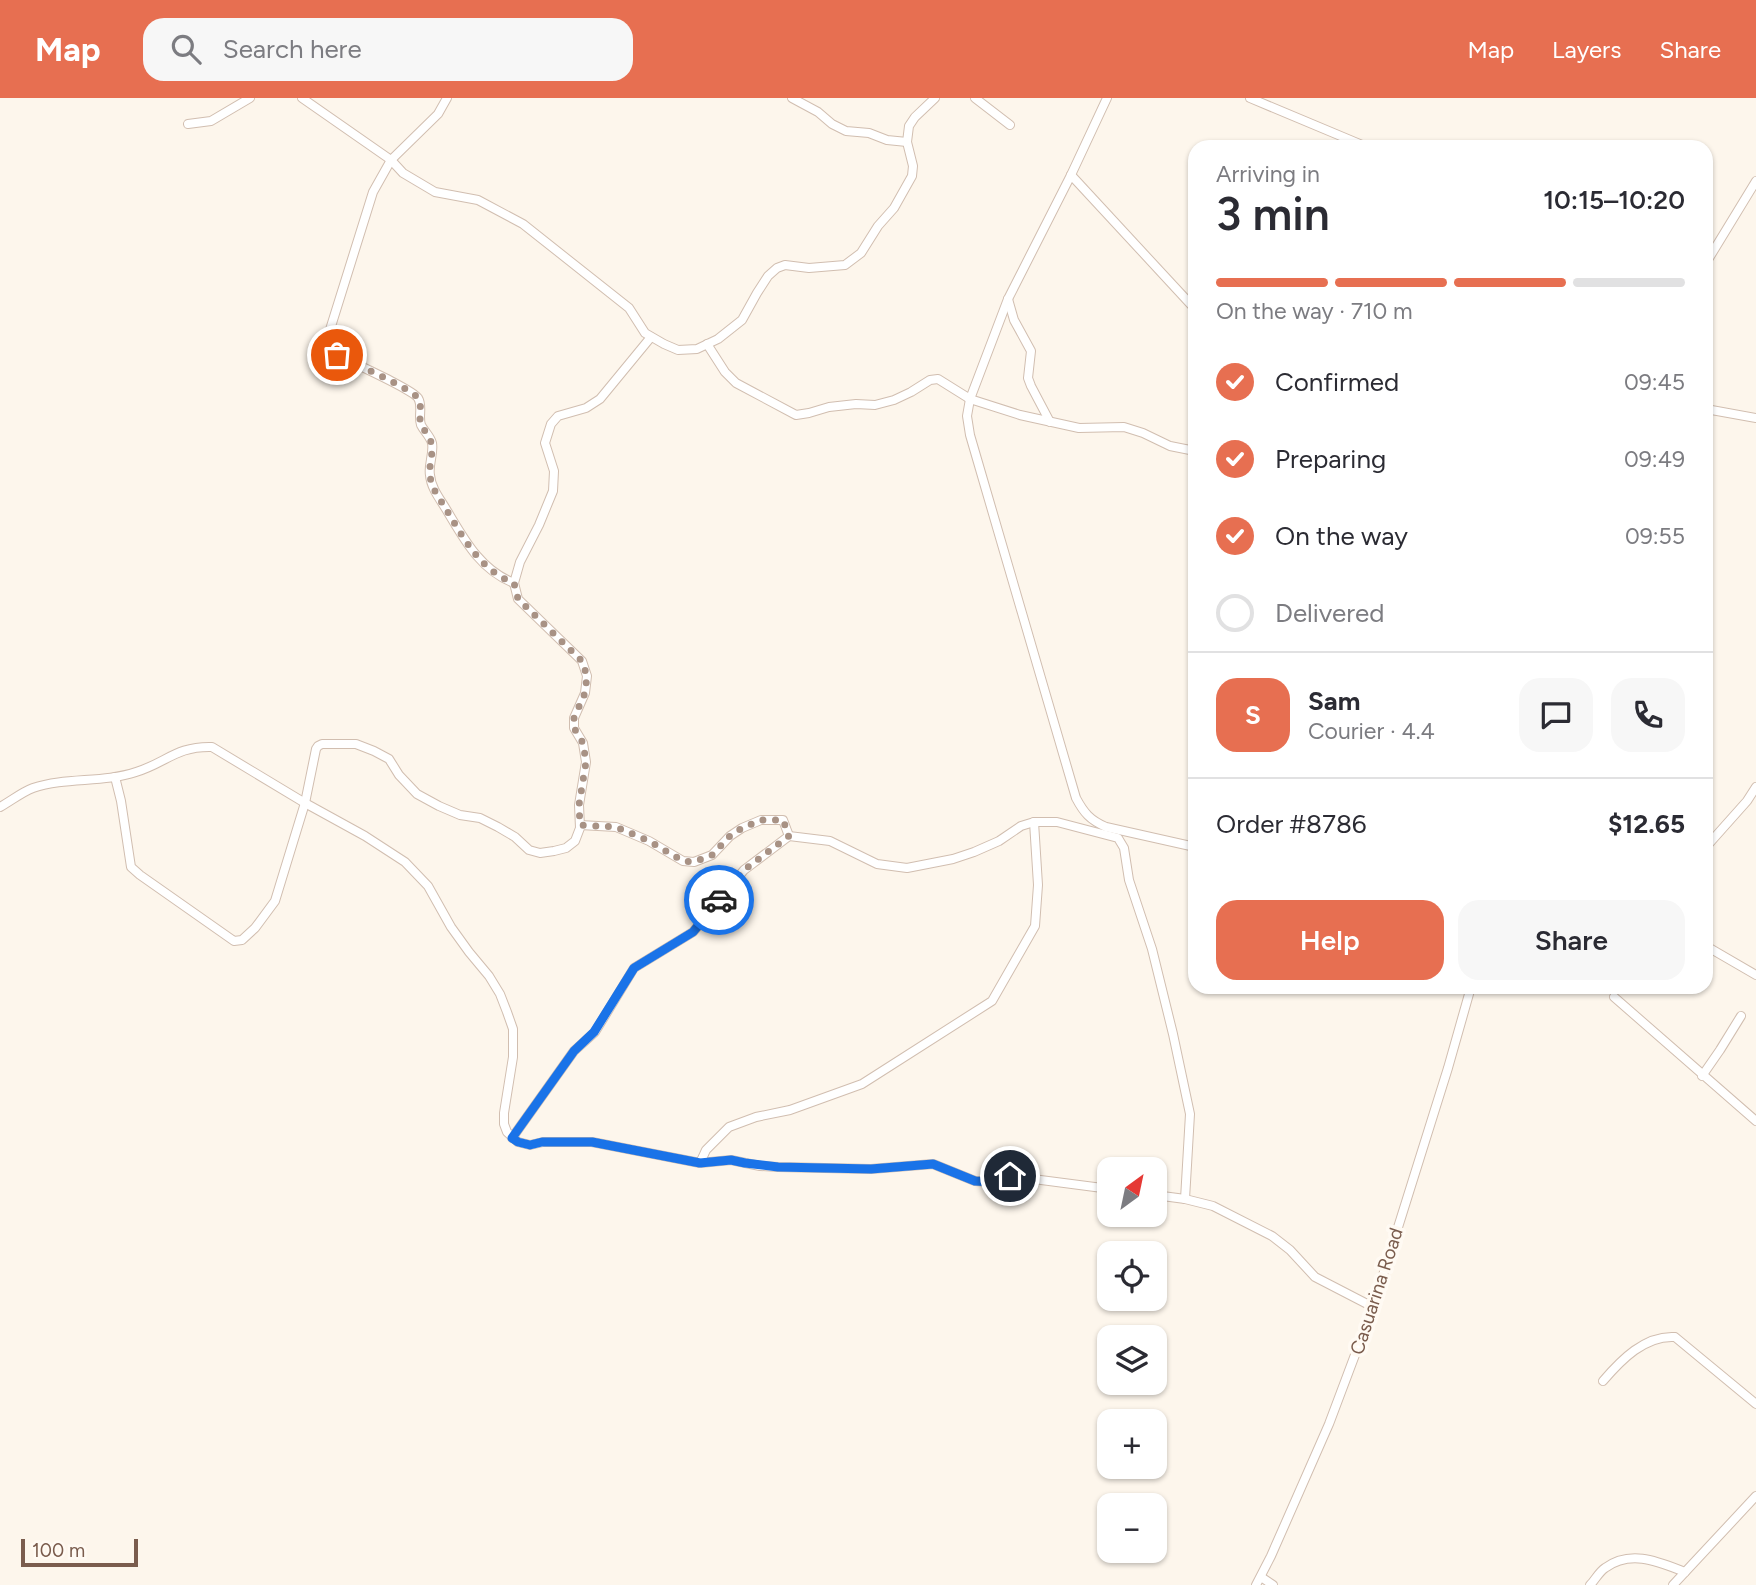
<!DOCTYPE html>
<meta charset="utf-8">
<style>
:root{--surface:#fff;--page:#f7f7f7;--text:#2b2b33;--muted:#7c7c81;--line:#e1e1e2;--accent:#e76f51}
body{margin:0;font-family:Figtree,sans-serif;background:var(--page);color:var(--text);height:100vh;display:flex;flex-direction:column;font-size:26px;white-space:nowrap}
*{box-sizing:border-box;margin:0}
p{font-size:23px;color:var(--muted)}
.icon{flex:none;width:38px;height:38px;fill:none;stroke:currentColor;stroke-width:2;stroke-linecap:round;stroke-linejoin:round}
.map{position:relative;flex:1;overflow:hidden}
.drawer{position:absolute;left:1188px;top:42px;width:525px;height:854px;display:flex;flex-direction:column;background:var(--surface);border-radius:21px;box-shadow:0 2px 5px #0004}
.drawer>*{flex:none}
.needle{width:46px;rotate:33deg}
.buttons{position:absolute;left:1097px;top:1059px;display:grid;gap:14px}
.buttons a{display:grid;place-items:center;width:70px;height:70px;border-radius:14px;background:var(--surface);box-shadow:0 2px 5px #0004;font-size:35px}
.scale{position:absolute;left:21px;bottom:18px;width:117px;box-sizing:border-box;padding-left:7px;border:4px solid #7a5c4d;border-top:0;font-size:19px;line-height:24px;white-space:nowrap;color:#7a5c4d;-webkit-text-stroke:5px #fffaf3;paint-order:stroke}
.pin{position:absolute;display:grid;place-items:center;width:60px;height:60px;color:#fff;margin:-30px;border:4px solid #fff;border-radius:50%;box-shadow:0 2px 7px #0007}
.courier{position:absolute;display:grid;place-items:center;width:70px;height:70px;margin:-35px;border:5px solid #1a73e8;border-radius:50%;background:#fff;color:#222;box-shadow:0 2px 9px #0007}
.head em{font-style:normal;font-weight:600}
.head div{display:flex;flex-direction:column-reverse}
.head{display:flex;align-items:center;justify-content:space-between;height:119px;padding:0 28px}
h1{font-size:46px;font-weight:600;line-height:52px}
.bar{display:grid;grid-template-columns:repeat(4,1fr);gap:10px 7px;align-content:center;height:84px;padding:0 28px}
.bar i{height:9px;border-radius:5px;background:var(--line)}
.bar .selected{background:var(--accent)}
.bar p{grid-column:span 4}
.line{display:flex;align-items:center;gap:18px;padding:0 28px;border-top:2px solid var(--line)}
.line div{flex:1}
.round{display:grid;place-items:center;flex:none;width:74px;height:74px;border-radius:21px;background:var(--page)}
ol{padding:0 28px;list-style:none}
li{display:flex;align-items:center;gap:21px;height:77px}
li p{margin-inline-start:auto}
li .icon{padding:7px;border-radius:50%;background:var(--accent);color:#fff;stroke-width:4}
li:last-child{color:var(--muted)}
li i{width:38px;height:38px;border:4px solid var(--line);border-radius:50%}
.cta{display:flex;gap:14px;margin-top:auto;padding:14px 28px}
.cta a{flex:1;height:80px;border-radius:21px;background:var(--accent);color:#fff;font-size:28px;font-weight:600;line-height:80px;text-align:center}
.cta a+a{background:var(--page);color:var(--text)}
header{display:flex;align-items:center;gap:42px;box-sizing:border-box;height:98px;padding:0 35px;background:var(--accent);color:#fff}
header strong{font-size:33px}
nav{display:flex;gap:38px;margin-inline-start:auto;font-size:24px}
.search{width:490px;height:63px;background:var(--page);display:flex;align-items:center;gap:18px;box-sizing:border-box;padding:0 24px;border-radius:21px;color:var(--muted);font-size:26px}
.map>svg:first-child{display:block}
</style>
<header>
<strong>Map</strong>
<div class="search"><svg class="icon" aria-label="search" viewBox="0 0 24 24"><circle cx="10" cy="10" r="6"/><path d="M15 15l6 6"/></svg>Search here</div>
<nav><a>Map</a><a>Layers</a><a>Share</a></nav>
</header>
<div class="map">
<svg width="1756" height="1487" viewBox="0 0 1756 1487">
<rect width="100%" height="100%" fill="#fdf6ec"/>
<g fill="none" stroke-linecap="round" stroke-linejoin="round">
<defs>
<g id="minor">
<polyline points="302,0 391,62 403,75 435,94 478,102 523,126 629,210 645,235 664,246 678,252 697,251 718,241 742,222 757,195 768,178 777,170 785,167 809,170 845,167 861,155 878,128 894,110 912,78 913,68 907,44 909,28 915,19 935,0"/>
<path d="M447,0L438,16L391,62L373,94L328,238C327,247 330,252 337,257C351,264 412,291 418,300C423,308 418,318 421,327C424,333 430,338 432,345C434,356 428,367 430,377C431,390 440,401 446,411C464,441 480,472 514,485"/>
<polyline points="792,0 818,14 832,26 846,33 869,35 887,42 907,44"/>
<polyline points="975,0 1010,27"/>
<path d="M1107,0L1071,77L1008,201L970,301L967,318L970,337L1076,700C1084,715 1090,722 1106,729L1195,749"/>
<polyline points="1250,0 1367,49"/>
<polyline points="188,26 211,23 250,0"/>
<polyline points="1071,77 1195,211"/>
<polyline points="1706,165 1756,83"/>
<polyline points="1008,201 1014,222 1031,253 1028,280 1031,288 1050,324"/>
<polyline points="707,246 725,274 736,285 796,317 809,315 829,309 856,306 875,307 894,302 911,294 930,282 938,281 970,301 1020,317 1079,330 1124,329 1143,335 1170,348 1195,353"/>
<polyline points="1706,311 1756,320"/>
<polyline points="115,679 121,703 131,769 140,777 234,843 242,842 255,830 275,803 305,705 316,651 318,648 322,646 356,646 374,653 389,661 399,677 417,696 439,708 460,717 480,720 498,729 515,739 529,752 540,755 554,753 566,750 575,743 580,730 579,707 586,664 583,645 574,630 574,620 585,595 587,578 582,563 518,501 514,485 520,464 539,427 553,393 554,373 545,345 551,326 558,318 586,310 600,301 651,239"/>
<path d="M0,709C11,703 22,694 33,690C66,679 103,685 136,674C166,665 176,648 212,649L305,705L365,738L405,764L428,788L451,829L469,854L489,878L500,896L507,914L513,931V959L504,1015V1026L507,1034L518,1044L530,1047L543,1044H592L700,1065L731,1062L760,1068L778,1069L871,1071L933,1066L975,1083L992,1084L1010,1078L1110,1091"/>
<polyline points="789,738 830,743 877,766 907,770 953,761 974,754 999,743 1021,728 1034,724 1057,724 1118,740 1124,750 1129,782 1152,851 1173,936 1190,1016 1185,1101"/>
<polyline points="1706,749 1747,703 1756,689"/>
<polyline points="1706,848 1756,877"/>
<polyline points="1614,899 1756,1023"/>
<polyline points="1702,978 1720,952 1741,918"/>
<polyline points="512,1040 574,953 595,934 634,870 693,834 744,772 789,738 783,722 761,722 742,730 730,738 712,757 694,764 683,763 649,743 616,729 580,727"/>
<polyline points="700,1065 706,1052 729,1029 756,1019 790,1012 862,986 992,903 1035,828 1038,787 1034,724"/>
<polyline points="1155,1097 1185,1101 1213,1108 1272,1138 1290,1152 1315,1179 1373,1209"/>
<path d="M1603,1283C1621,1262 1645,1237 1675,1239L1756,1306"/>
<polyline points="1261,1479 1273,1487"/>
<polyline points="1256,1487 1271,1458 1329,1326 1373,1209 1448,970 1471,889"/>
<path d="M1590,1487C1595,1482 1599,1474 1605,1470C1631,1451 1659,1464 1685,1474"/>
<polyline points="1673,1487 1756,1398"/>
</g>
</defs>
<!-- minor casing -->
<use href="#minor" stroke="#d1beb0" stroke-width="10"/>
<!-- minor -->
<use href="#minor" stroke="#fff" stroke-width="8"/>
</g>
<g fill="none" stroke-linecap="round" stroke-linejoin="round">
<!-- done -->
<path stroke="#a89285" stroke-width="7" stroke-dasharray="0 12.6" d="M337,257C351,264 412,291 418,300C423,308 418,318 421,326C425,335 432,340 432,351C432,360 429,368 430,377C431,390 440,401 446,411C464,441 480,472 514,485L518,501L582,563L587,578L585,595L574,620V630L583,645L586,664L579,707L580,727L616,729L649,743L683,763L694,764L712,757L730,738L742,730L761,722H783L789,738L744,772L719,802"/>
<!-- route -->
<polyline stroke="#1a73e8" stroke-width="9" points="719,802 693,834 634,870 594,934 574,953 512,1040 518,1044 530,1047 542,1044 592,1044 700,1065 731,1062 745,1065 778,1069 871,1071 933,1066 975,1083 992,1084 1010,1078"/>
</g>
<g text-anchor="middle" stroke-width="7" stroke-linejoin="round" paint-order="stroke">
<!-- street labels -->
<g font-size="19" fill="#7a5c4d" stroke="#fffaf3">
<text transform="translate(1376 1193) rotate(-72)" y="7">Casuarina Road</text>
</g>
</g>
</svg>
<div class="buttons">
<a><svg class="needle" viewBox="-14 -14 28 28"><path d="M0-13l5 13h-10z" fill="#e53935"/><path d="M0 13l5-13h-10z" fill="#7c7c81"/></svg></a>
<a><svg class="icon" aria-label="locate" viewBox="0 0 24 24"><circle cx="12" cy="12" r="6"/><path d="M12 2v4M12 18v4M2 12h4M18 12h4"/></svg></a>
<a><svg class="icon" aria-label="layers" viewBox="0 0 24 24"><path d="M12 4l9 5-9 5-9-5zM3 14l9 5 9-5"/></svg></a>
<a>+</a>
<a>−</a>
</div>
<div class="scale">100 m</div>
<div class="pin" style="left:337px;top:257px;background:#ea580c"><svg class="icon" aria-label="bag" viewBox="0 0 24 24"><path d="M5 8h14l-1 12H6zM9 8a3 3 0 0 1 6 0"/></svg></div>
<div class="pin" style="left:1010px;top:1078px;background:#1f2937"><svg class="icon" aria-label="home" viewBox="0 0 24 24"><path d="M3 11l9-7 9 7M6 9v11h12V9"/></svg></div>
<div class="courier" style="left:719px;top:802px"><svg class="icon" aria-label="car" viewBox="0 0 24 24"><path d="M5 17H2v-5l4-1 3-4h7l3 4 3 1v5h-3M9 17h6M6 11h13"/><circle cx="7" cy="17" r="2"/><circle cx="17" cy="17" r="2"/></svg></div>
<section class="drawer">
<div class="head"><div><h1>3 min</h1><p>Arriving in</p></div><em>10:15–10:20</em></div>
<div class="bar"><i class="selected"></i><i class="selected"></i><i class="selected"></i><i></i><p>On the way · 710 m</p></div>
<ol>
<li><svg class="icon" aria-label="check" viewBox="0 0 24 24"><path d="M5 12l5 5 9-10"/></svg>Confirmed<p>09:45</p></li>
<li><svg class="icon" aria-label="check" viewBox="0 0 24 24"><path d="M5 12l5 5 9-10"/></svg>Preparing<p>09:49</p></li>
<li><svg class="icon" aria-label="check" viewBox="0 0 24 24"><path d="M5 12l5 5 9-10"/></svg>On the way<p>09:55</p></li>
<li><i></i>Delivered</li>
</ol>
<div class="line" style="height:126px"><b class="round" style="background:var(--accent);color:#fff">S</b><div><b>Sam</b><p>Courier · 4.4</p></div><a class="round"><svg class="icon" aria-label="chat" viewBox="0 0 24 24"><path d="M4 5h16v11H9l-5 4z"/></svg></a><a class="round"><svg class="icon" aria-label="phone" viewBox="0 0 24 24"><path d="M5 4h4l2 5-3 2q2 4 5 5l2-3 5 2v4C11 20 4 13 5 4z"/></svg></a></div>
<div class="line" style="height:91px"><div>Order #8786</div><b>$12.65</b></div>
<div class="cta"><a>Help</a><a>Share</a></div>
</section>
</div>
